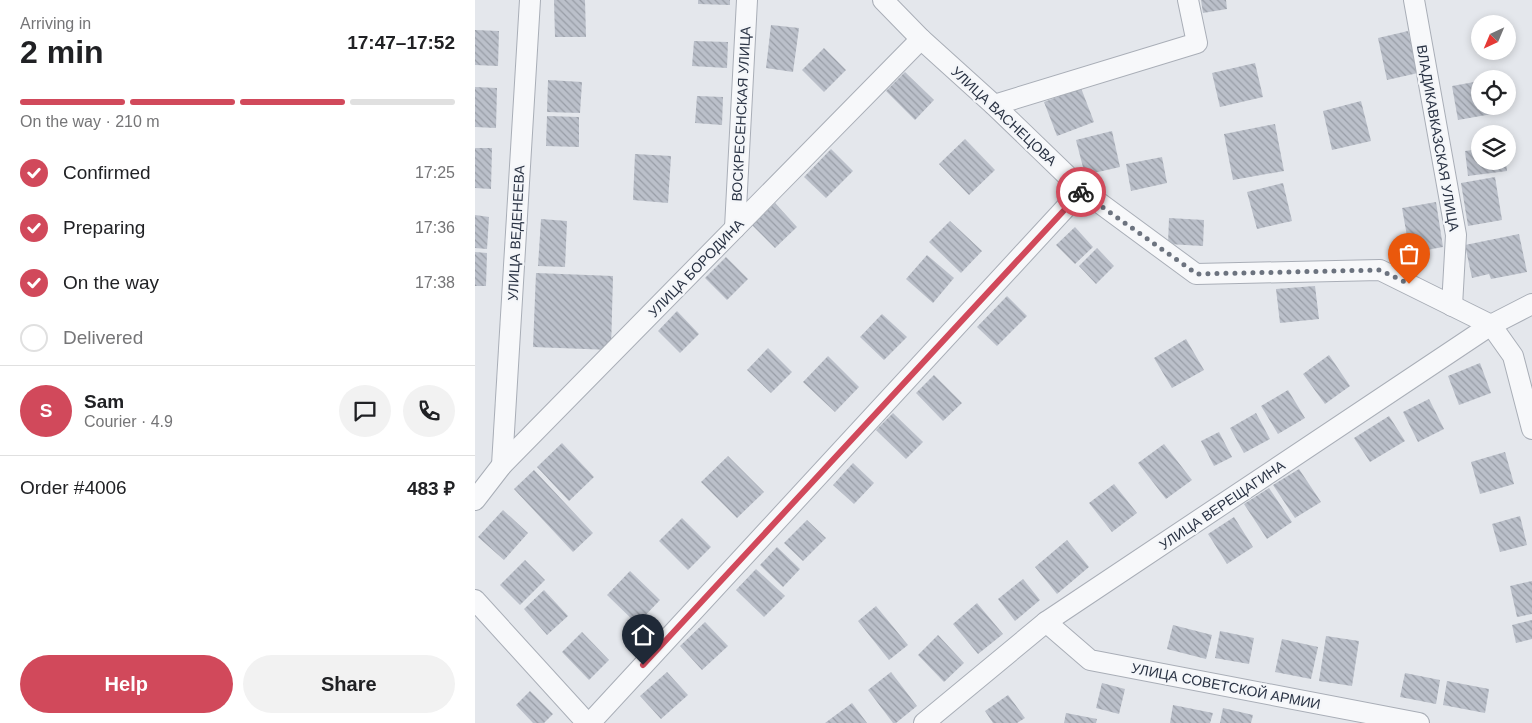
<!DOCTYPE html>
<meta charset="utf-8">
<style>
:root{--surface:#fff;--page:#f2f2f2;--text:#202124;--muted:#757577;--line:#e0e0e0;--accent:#d1495b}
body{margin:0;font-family:Helvetica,sans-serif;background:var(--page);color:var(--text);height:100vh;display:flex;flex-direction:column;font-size:19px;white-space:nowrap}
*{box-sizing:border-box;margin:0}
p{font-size:16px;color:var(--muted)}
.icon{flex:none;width:28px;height:28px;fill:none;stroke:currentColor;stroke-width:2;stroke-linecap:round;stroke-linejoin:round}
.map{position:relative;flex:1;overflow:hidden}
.panel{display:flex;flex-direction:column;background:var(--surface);width:475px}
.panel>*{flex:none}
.needle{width:32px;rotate:224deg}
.tools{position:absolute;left:996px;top:15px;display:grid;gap:10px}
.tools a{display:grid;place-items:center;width:45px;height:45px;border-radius:50%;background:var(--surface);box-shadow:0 2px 8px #0003;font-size:25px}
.pin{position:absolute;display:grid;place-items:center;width:42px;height:42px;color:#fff;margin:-51px -21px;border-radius:50% 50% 50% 0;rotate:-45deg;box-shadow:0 0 5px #0007}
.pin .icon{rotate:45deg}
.courier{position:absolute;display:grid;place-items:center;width:50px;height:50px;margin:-25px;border:4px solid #d1495b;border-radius:50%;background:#fff;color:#222;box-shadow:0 1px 6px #0007}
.summary em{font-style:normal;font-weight:600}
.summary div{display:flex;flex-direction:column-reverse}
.summary{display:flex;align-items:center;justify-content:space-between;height:85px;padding:0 20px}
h1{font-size:32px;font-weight:600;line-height:38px}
.bar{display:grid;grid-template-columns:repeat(4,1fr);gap:8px 5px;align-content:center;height:60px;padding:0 20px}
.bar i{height:6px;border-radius:4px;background:var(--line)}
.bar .selected{background:var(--accent)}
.bar p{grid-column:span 4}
.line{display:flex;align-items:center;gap:12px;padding:0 20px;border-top:1px solid var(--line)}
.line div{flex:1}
.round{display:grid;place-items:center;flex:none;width:52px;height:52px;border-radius:26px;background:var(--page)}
ol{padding:0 20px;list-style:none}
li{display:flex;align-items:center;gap:15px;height:55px}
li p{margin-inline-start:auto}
li .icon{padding:5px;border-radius:50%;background:var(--accent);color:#fff;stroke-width:4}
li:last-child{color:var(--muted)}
li i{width:28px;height:28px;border:2px solid var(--line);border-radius:50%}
.action{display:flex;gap:10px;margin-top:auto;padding:10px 20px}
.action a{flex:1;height:58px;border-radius:30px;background:var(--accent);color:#fff;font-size:20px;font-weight:600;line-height:58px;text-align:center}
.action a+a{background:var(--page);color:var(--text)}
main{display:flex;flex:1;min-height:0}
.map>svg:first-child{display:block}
</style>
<main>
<section class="panel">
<div class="summary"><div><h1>2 min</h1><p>Arriving in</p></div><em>17:47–17:52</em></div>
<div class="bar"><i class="selected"></i><i class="selected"></i><i class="selected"></i><i></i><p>On the way · 210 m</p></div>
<ol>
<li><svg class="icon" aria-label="check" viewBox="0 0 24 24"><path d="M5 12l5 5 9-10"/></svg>Confirmed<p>17:25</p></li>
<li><svg class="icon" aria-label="check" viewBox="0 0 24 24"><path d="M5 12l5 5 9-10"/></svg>Preparing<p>17:36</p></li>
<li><svg class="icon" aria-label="check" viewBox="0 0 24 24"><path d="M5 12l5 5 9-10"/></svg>On the way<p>17:38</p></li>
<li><i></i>Delivered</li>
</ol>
<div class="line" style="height:90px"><b class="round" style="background:var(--accent);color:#fff">S</b><div><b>Sam</b><p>Courier · 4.9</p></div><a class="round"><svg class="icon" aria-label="chat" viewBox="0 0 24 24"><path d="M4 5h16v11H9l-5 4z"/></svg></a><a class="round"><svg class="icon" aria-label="phone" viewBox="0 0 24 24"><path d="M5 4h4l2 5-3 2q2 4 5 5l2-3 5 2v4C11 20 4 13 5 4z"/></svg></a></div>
<div class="line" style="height:65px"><div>Order #4006</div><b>483 ₽</b></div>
<div class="action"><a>Help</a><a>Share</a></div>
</section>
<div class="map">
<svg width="1057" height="723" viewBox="0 0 1057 723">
<defs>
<pattern id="building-back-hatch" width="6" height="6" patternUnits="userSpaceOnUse" patternTransform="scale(1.25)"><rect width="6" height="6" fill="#bbc0ca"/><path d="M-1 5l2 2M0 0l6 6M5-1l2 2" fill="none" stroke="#989da6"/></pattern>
</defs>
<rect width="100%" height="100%" fill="#e4e7ec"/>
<!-- building -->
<g fill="url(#building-back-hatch)">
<polygon points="79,0 110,0 111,37 80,37"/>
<polygon points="223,0 255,0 255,5 223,4"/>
<polygon points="726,0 751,0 752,9 728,13"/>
<polygon points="296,25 324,28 318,72 291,68"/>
<polygon points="0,30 24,31 23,66 0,65"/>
<polygon points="933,31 943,73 912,80 903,38"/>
<polygon points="219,41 253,42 252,68 217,66"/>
<polygon points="349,48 371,70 349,92 327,70"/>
<polygon points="780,63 788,97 745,107 737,73"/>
<polygon points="430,72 459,100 440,120 411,91"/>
<polygon points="73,80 107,82 105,113 72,112"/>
<polygon points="1005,81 1005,106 1015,106 1017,114 983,120 977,86"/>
<polygon points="0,87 22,88 21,128 0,127"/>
<polygon points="606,88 619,122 582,136 569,102"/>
<polygon points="222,96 248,97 247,125 220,123"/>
<polygon points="886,101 896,141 857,150 848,111"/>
<polygon points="72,116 104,117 104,147 71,146"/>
<polygon points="800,124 809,171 758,180 749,134"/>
<polygon points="637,131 645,167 610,175 601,140"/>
<polygon points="490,139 520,170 494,195 464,164"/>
<polygon points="0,148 17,148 16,189 0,188"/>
<polygon points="356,149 378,171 351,198 329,177"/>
<polygon points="1005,149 1005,161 1031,161 1032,171 993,176 990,151"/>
<polygon points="160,154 196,156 193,203 158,200"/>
<polygon points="687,157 692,183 656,191 651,164"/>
<polygon points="1020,177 1027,220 993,226 986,183"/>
<polygon points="808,183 817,221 782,229 772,192"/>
<polygon points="961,202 968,247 935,253 927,208"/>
<polygon points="300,203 322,227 300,248 277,225"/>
<polygon points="0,215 14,217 12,249 0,248"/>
<polygon points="694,218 729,220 728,246 693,244"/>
<polygon points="66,219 92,221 90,267 63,266"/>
<polygon points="475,221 507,251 486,273 454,242"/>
<polygon points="600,227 618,247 600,264 581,245"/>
<polygon points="1044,234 1052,272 1016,279 1014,274 997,278 990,245"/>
<polygon points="622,248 639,266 621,284 604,266"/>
<polygon points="0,252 12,253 11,286 0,286"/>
<polygon points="452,255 479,278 458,303 431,279"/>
<polygon points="251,257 273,279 252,300 230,278"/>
<polygon points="61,273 138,276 136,350 58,347"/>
<polygon points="840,286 844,319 805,323 801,289"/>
<polygon points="532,296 552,316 522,346 502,327"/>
<polygon points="202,311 224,334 205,353 183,331"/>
<polygon points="407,314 432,337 409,360 385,337"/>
<polygon points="711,339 729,370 697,388 679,358"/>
<polygon points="293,348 317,372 296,393 272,370"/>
<polygon points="854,355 875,386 850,404 828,374"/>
<polygon points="353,356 384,387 360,412 328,382"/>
<polygon points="1005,363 1016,393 984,405 973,376"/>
<polygon points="459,375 487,403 468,421 441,393"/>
<polygon points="813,390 830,418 803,434 786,406"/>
<polygon points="954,399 969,429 943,442 928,412"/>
<polygon points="418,413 448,442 431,459 401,430"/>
<polygon points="781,413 795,439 769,453 755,428"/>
<polygon points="914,416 930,441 895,462 879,438"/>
<polygon points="744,432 757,457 739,466 726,441"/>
<polygon points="87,443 119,477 94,501 62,467"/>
<polygon points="689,444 717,480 691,499 663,463"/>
<polygon points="1030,452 1039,484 1005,494 996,462"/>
<polygon points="253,456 289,492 262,518 226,482"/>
<polygon points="378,463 399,483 379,504 358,485"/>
<polygon points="824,469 846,502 820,518 798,485"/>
<polygon points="59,470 118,533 98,552 39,489"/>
<polygon points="639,484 662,513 637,532 614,503"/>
<polygon points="794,488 817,522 792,539 769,504"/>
<polygon points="28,510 53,533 29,560 3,537"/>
<polygon points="1045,516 1052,545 1025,552 1017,524"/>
<polygon points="759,517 778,547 752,564 733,534"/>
<polygon points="207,518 236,547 213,570 184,541"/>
<polygon points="332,520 351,538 328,561 309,543"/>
<polygon points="592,540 614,567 582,594 560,567"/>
<polygon points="302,547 325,569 308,587 285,565"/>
<polygon points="50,560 70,580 45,605 25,585"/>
<polygon points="281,569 310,596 289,617 261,590"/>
<polygon points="155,571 185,600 162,624 132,595"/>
<polygon points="548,579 565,600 540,621 523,599"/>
<polygon points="1057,581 1057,614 1042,617 1035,586"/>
<polygon points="69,590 93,616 72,635 49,609"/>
<polygon points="502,603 528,634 503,654 478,624"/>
<polygon points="401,606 433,645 414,660 383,621"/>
<polygon points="1057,620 1057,639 1041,643 1037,625"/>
<polygon points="230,622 253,646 227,670 205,646"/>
<polygon points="698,625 737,635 731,659 692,649"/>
<polygon points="745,631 779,638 774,664 740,658"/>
<polygon points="107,632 134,660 114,680 87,652"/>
<polygon points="463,635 489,663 469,682 443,655"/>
<polygon points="851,636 884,641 877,686 844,681"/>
<polygon points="807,639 843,647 836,679 800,672"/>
<polygon points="192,672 213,695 186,719 165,696"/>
<polygon points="416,672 442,706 421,723 418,723 393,690"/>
<polygon points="930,673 965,680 961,704 925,697"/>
<polygon points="972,681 1014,689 1010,713 968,705"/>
<polygon points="627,683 650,689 644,714 621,708"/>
<polygon points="55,691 78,714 69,723 58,723 41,705"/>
<polygon points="533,695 550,718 542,723 518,723 510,711"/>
<polygon points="377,703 392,723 350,723"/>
<polygon points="698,705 738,713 735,723 695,723"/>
<polygon points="748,708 778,715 776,723 745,723"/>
<polygon points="591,713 622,719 621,723 589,723"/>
</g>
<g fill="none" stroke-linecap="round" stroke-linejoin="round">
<defs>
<g id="street">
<polyline points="408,0 446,39 519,105 607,190 721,274 905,270 1016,325 1038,356 1057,429"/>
<polyline points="939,0 981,235 977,306"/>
<polyline points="519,105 722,43 713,0"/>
<polyline points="260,228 272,0"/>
<polyline points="27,465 55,0"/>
<polyline points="0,500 27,465 446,39"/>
<polyline points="0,600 112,723"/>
<polyline points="571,622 615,660 944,723"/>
<polyline points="115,723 607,190"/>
<polyline points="449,723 571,622 1016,325 1057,304"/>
</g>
</defs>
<!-- street casing -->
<use href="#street" stroke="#a9aeb7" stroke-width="22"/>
<!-- street -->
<use href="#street" stroke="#f7f8fa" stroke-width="20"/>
</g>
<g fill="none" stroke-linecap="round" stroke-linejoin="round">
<!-- done -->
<polyline stroke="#6c737f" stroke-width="5" stroke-dasharray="0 9" points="606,192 722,274 905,270 934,284"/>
<!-- route -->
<polyline stroke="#d1495b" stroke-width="6" points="168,665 606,192"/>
</g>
<g text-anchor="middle" stroke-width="4.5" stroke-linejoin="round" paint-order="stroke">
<!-- street labels -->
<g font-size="14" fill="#2b3445" stroke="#f4f6f9">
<text transform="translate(266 114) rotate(-87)" y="5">ВОСКРЕСЕНСКАЯ УЛИЦА</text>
<text transform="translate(529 116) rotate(43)" y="5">УЛИЦА ВАСНЕЦОВА</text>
<text transform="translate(963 138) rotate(80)" y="5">ВЛАДИКАВКАЗСКАЯ УЛИЦА</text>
<text transform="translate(41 233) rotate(-87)" y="5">УЛИЦА ВЕДЕНЕЕВА</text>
<text transform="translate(221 268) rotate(-46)" y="5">УЛИЦА БОРОДИНА</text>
<text transform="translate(747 505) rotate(-34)" y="5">УЛИЦА ВЕРЕЩАГИНА</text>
<text transform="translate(751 686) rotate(11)" y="5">УЛИЦА СОВЕТСКОЙ АРМИИ</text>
</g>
</g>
</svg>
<div class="tools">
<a><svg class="needle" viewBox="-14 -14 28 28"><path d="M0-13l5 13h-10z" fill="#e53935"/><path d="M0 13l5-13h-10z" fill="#757577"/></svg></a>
<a><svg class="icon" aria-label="locate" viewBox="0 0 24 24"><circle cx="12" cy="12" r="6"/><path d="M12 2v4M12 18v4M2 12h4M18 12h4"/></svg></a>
<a><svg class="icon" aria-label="layers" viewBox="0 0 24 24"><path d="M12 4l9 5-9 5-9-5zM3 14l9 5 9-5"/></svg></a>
</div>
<div class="pin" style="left:934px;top:284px;background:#ea580c"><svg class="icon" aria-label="bag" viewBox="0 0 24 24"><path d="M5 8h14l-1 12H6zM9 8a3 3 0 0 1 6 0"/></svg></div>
<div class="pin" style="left:168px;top:665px;background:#1f2937"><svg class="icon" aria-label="home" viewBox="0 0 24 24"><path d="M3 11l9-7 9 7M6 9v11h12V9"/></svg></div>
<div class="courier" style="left:606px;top:192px"><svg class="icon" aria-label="bike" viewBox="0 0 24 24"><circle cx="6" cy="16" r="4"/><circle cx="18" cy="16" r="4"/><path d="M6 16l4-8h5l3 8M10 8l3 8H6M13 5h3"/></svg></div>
</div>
</main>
